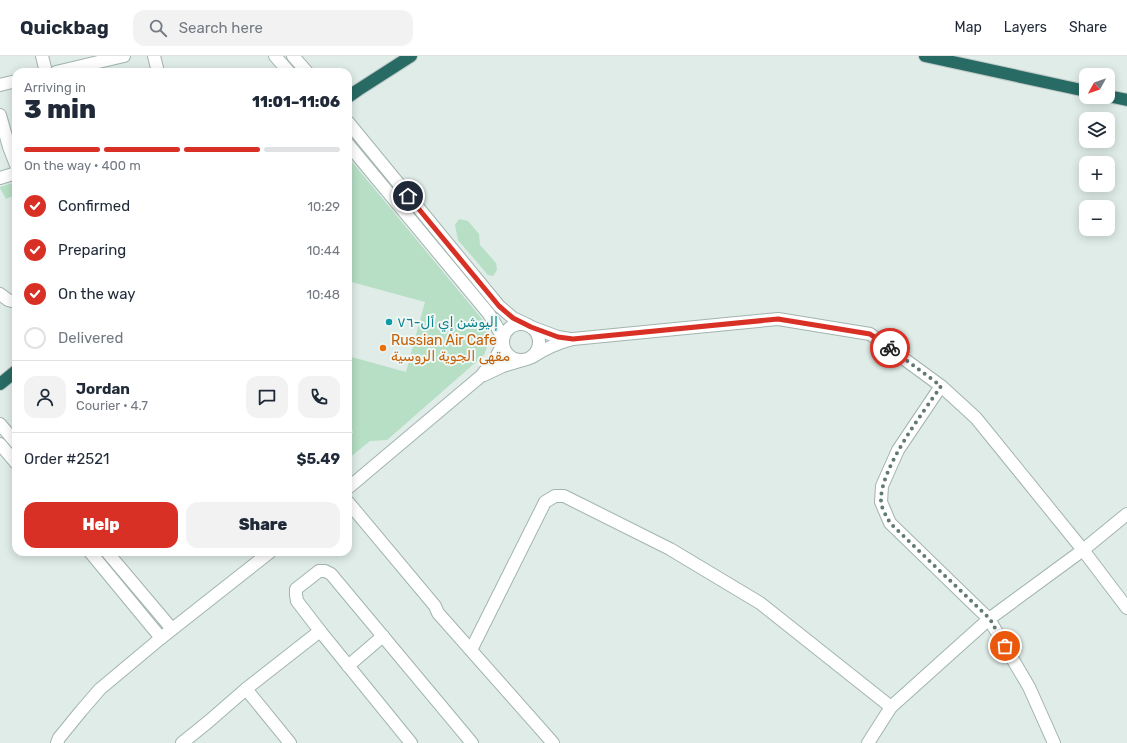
<!DOCTYPE html>
<meta charset="utf-8">
<style>
:root{--surface:#fff;--page:#f2f2f3;--text:#1f2937;--muted:#747a83;--line:#e0e1e3;--accent:#d93025}
body{margin:0;font-family:Rubik,"Noto Sans Arabic",sans-serif;background:var(--page);color:var(--text);height:100vh;display:flex;flex-direction:column;font-size:15px;white-space:nowrap}
*{box-sizing:border-box;margin:0}
p{font-size:13px;color:var(--muted)}
.icon{flex:none;width:22px;height:22px;fill:none;stroke:currentColor;stroke-width:2;stroke-linecap:round;stroke-linejoin:round}
.map{position:relative;flex:1;overflow:hidden}
.details{position:absolute;left:12px;top:12px;width:340px;height:488px;display:flex;flex-direction:column;background:var(--surface);border-radius:12px;box-shadow:0 2px 10px #0003}
.details>*{flex:none}
.needle{width:26px;rotate:230deg}
.controls{position:absolute;left:1079px;top:12px;display:grid;gap:8px}
.controls a{display:grid;place-items:center;width:36px;height:36px;border-radius:8px;background:var(--surface);box-shadow:0 2px 10px #0003;font-size:20px}
.pin{position:absolute;display:grid;place-items:center;width:34px;height:34px;color:#fff;margin:-17px;border:2px solid #fff;border-radius:50%;box-shadow:0 1px 4px #0007}
.courier{position:absolute;display:grid;place-items:center;width:40px;height:40px;margin:-20px;border:3px solid #d93025;border-radius:50%;background:#fff;color:#222;box-shadow:0 1px 5px #0007}
.head em{font-style:normal;font-weight:800}
.head div{display:flex;flex-direction:column-reverse}
.head{display:flex;align-items:center;justify-content:space-between;height:68px;padding:0 12px}
h1{font-size:26px;font-weight:800;line-height:30px}
.bar{display:grid;grid-template-columns:repeat(4,1fr);gap:6px 4px;align-content:center;height:48px;padding:0 12px}
.bar i{height:5px;border-radius:3px;background:var(--line)}
.bar .on{background:var(--accent)}
.bar p{grid-column:span 4}
.line{display:flex;align-items:center;gap:10px;padding:0 12px;border-top:1px solid var(--line)}
.line div{flex:1}
.round{display:grid;place-items:center;flex:none;width:42px;height:42px;border-radius:12px;background:var(--page)}
ol{padding:0 12px;list-style:none}
li{display:flex;align-items:center;gap:12px;height:44px}
li p{margin-inline-start:auto}
li .icon{padding:4px;border-radius:50%;background:var(--accent);color:#fff;stroke-width:4}
li:last-child{color:var(--muted)}
li i{width:22px;height:22px;border:2px solid var(--line);border-radius:50%}
.button{display:flex;gap:8px;margin-top:auto;padding:8px 12px}
.button a{flex:1;height:46px;border-radius:12px;background:var(--accent);color:#fff;font-size:16px;font-weight:800;line-height:46px;text-align:center}
.button a+a{background:var(--page);color:var(--text)}
header{display:flex;align-items:center;gap:24px;box-sizing:border-box;height:56px;padding:0 20px;background:var(--surface);border-bottom:1px solid var(--line)}
header strong{font-size:19px}
nav{display:flex;gap:22px;margin-inline-start:auto;font-size:14px}
.search{width:280px;height:36px;background:var(--page);display:flex;align-items:center;gap:10px;box-sizing:border-box;padding:0 14px;border-radius:12px;color:var(--muted);font-size:15px}
.map>svg:first-child{display:block}
</style>
<header>
<strong>Quickbag</strong>
<div class="search"><svg class="icon" aria-label="search" viewBox="0 0 24 24"><circle cx="10" cy="10" r="6"/><path d="M15 15l6 6"/></svg>Search here</div>
<nav><a>Map</a><a>Layers</a><a>Share</a></nav>
</header>
<div class="map">
<svg width="1127" height="687" viewBox="0 0 1127 687">
<rect width="100%" height="100%" fill="#dfece7"/>
<!-- green -->
<g fill="#b6dfc5">
<path d="M348,101L487,269C490,280 489,288 484,299L387,384L370,385L348,403V381L353,377L348,357V300L406,316L425,246L348,225Z"/>
<polygon points="13,127 16,134 16,145 13,140 6,143 0,132 0,131"/>
<polygon points="459,163 468,165 479,178 480,189 496,207 497,214 493,220 488,219 458,184 455,169"/>
</g>
<g fill="none" stroke-linecap="round" stroke-linejoin="round">
<defs>
<g id="minor">
<polyline points="42,0 46,16"/>
<polyline points="154,0 158,16"/>
<polyline points="275,0 289,16"/>
<polyline points="293,0 307,16"/>
<polyline points="56,16 124,0"/>
<polyline points="0,29 16,25"/>
<polyline points="0,59 9,91 16,109"/>
<polyline points="348,66 499,250 513,262 528,269"/>
<polyline points="348,88 489,258 497,271 503,283"/>
<polyline points="0,122 16,117"/>
<polyline points="0,238 8,244 16,246"/>
<circle cx="521" cy="286" r="18"/>
<polyline points="531,271 558,281 570,283"/>
<path d="M532,301C546,292 557,287 573,283L778,263L870,278L941,330L976,362L1083,494L1127,552"/>
<polyline points="484,319 503,310 523,304"/>
<polyline points="941,330 898,394 882,430 881,446 890,467 989,563 1029,631 1054,687"/>
<polyline points="0,368 16,387"/>
<polyline points="0,388 16,407"/>
<polyline points="348,432 481,320 495,303 503,288"/>
<polyline points="348,446 435,550 438,557 553,687"/>
<polyline points="90,496 161,582"/>
<polyline points="107,496 172,573"/>
<polyline points="471,594 545,446 555,440 564,440 670,493 760,547 891,651"/>
<polyline points="348,610 383,580"/>
<polyline points="246,633 290,687"/>
<polyline points="57,687 59,682 81,655 100,633 161,582 270,496"/>
<polyline points="182,687 208,666 246,633 320,575"/>
<polyline points="411,687 320,575 297,545 296,539 296,533 319,515 325,515 331,518 472,687"/>
<polyline points="868,687 891,651 960,589 989,563 1083,494 1127,458"/>
</g>
<g id="highway">
<polyline points="925,0 1086,35"/>
<polyline points="1108,40 1127,44"/>
<polyline points="348,41 358,34 411,0"/>
<polyline points="0,328 16,315"/>
</g>
</defs>
<!-- minor casing -->
<use href="#minor" stroke="#a2b4af" stroke-width="14"/>
<!-- highway casing -->
<use href="#highway" stroke="#c0c9c7" stroke-width="14"/>
<!-- minor -->
<use href="#minor" stroke="#fff" stroke-width="12"/>
<!-- highway -->
<use href="#highway" stroke="#286b64" stroke-width="12"/>
</g>
<g fill="none" stroke-linecap="round" stroke-linejoin="round">
<!-- done -->
<path stroke="#627a75" stroke-width="4" stroke-dasharray="0 7.2" d="M890,292L941,330C923,357 880,412 881,445C881,452 887,461 890,467L990,563L1005,590"/>
<!-- route -->
<polyline stroke="#d93025" stroke-width="5" points="408,140 499,250 513,262 531,271 558,281 573,283 778,263 870,278 890,292"/>
</g>
<!-- markers -->
<circle fill="#0f9aa8" stroke="#f0f8f5" stroke-width="1.5" cx="389" cy="266" r="4"/>
<circle fill="#e8710a" stroke="#f0f8f5" stroke-width="1.5" cx="383" cy="292" r="4"/>
<g text-anchor="middle" stroke-width="4" stroke-linejoin="round" paint-order="stroke">
<!-- culture labels -->
<g font-size="14" fill="#0d838f" stroke="#f0f8f5" text-anchor="start">
<text x="397" y="271">إليوشن إي أل-٧٦</text>
</g>
<!-- food labels -->
<g font-size="14" fill="#c56008" stroke="#f0f8f5" text-anchor="start">
<text x="391" y="289">Russian Air Cafe<tspan x="391" dy="16">مقهى الجوية الروسية</tspan></text>
</g>
</g>
</svg>
<div class="controls">
<a><svg class="needle" viewBox="-14 -14 28 28"><path d="M0-13l5 13h-10z" fill="#e53935"/><path d="M0 13l5-13h-10z" fill="#747a83"/></svg></a>
<a><svg class="icon" aria-label="layers" viewBox="0 0 24 24"><path d="M12 4l9 5-9 5-9-5zM3 14l9 5 9-5"/></svg></a>
<a>+</a>
<a>−</a>
</div>
<div class="pin" style="left:1005px;top:590px;background:#ea580c"><svg class="icon" aria-label="bag" viewBox="0 0 24 24"><path d="M5 8h14l-1 12H6zM9 8a3 3 0 0 1 6 0"/></svg></div>
<div class="pin" style="left:408px;top:140px;background:#1f2937"><svg class="icon" aria-label="home" viewBox="0 0 24 24"><path d="M3 11l9-7 9 7M6 9v11h12V9"/></svg></div>
<div class="courier" style="left:890px;top:292px"><svg class="icon" aria-label="bike" viewBox="0 0 24 24"><circle cx="6" cy="16" r="4"/><circle cx="18" cy="16" r="4"/><path d="M6 16l4-8h5l3 8M10 8l3 8H6M13 5h3"/></svg></div>
<section class="details">
<div class="head"><div><h1>3 min</h1><p>Arriving in</p></div><em>11:01–11:06</em></div>
<div class="bar"><i class="on"></i><i class="on"></i><i class="on"></i><i></i><p>On the way · 400 m</p></div>
<ol>
<li><svg class="icon" aria-label="check" viewBox="0 0 24 24"><path d="M5 12l5 5 9-10"/></svg>Confirmed<p>10:29</p></li>
<li><svg class="icon" aria-label="check" viewBox="0 0 24 24"><path d="M5 12l5 5 9-10"/></svg>Preparing<p>10:44</p></li>
<li><svg class="icon" aria-label="check" viewBox="0 0 24 24"><path d="M5 12l5 5 9-10"/></svg>On the way<p>10:48</p></li>
<li><i></i>Delivered</li>
</ol>
<div class="line" style="height:72px"><a class="round"><svg class="icon" aria-label="person" viewBox="0 0 24 24"><circle cx="12" cy="8" r="4"/><path d="M4 21q1-7 8-7t8 7"/></svg></a><div><b>Jordan</b><p>Courier · 4.7</p></div><a class="round"><svg class="icon" aria-label="chat" viewBox="0 0 24 24"><path d="M4 5h16v11H9l-5 4z"/></svg></a><a class="round"><svg class="icon" aria-label="phone" viewBox="0 0 24 24"><path d="M5 4h4l2 5-3 2q2 4 5 5l2-3 5 2v4C11 20 4 13 5 4z"/></svg></a></div>
<div class="line" style="height:52px"><div>Order #2521</div><b>$5.49</b></div>
<div class="button"><a>Help</a><a>Share</a></div>
</section>
</div>
